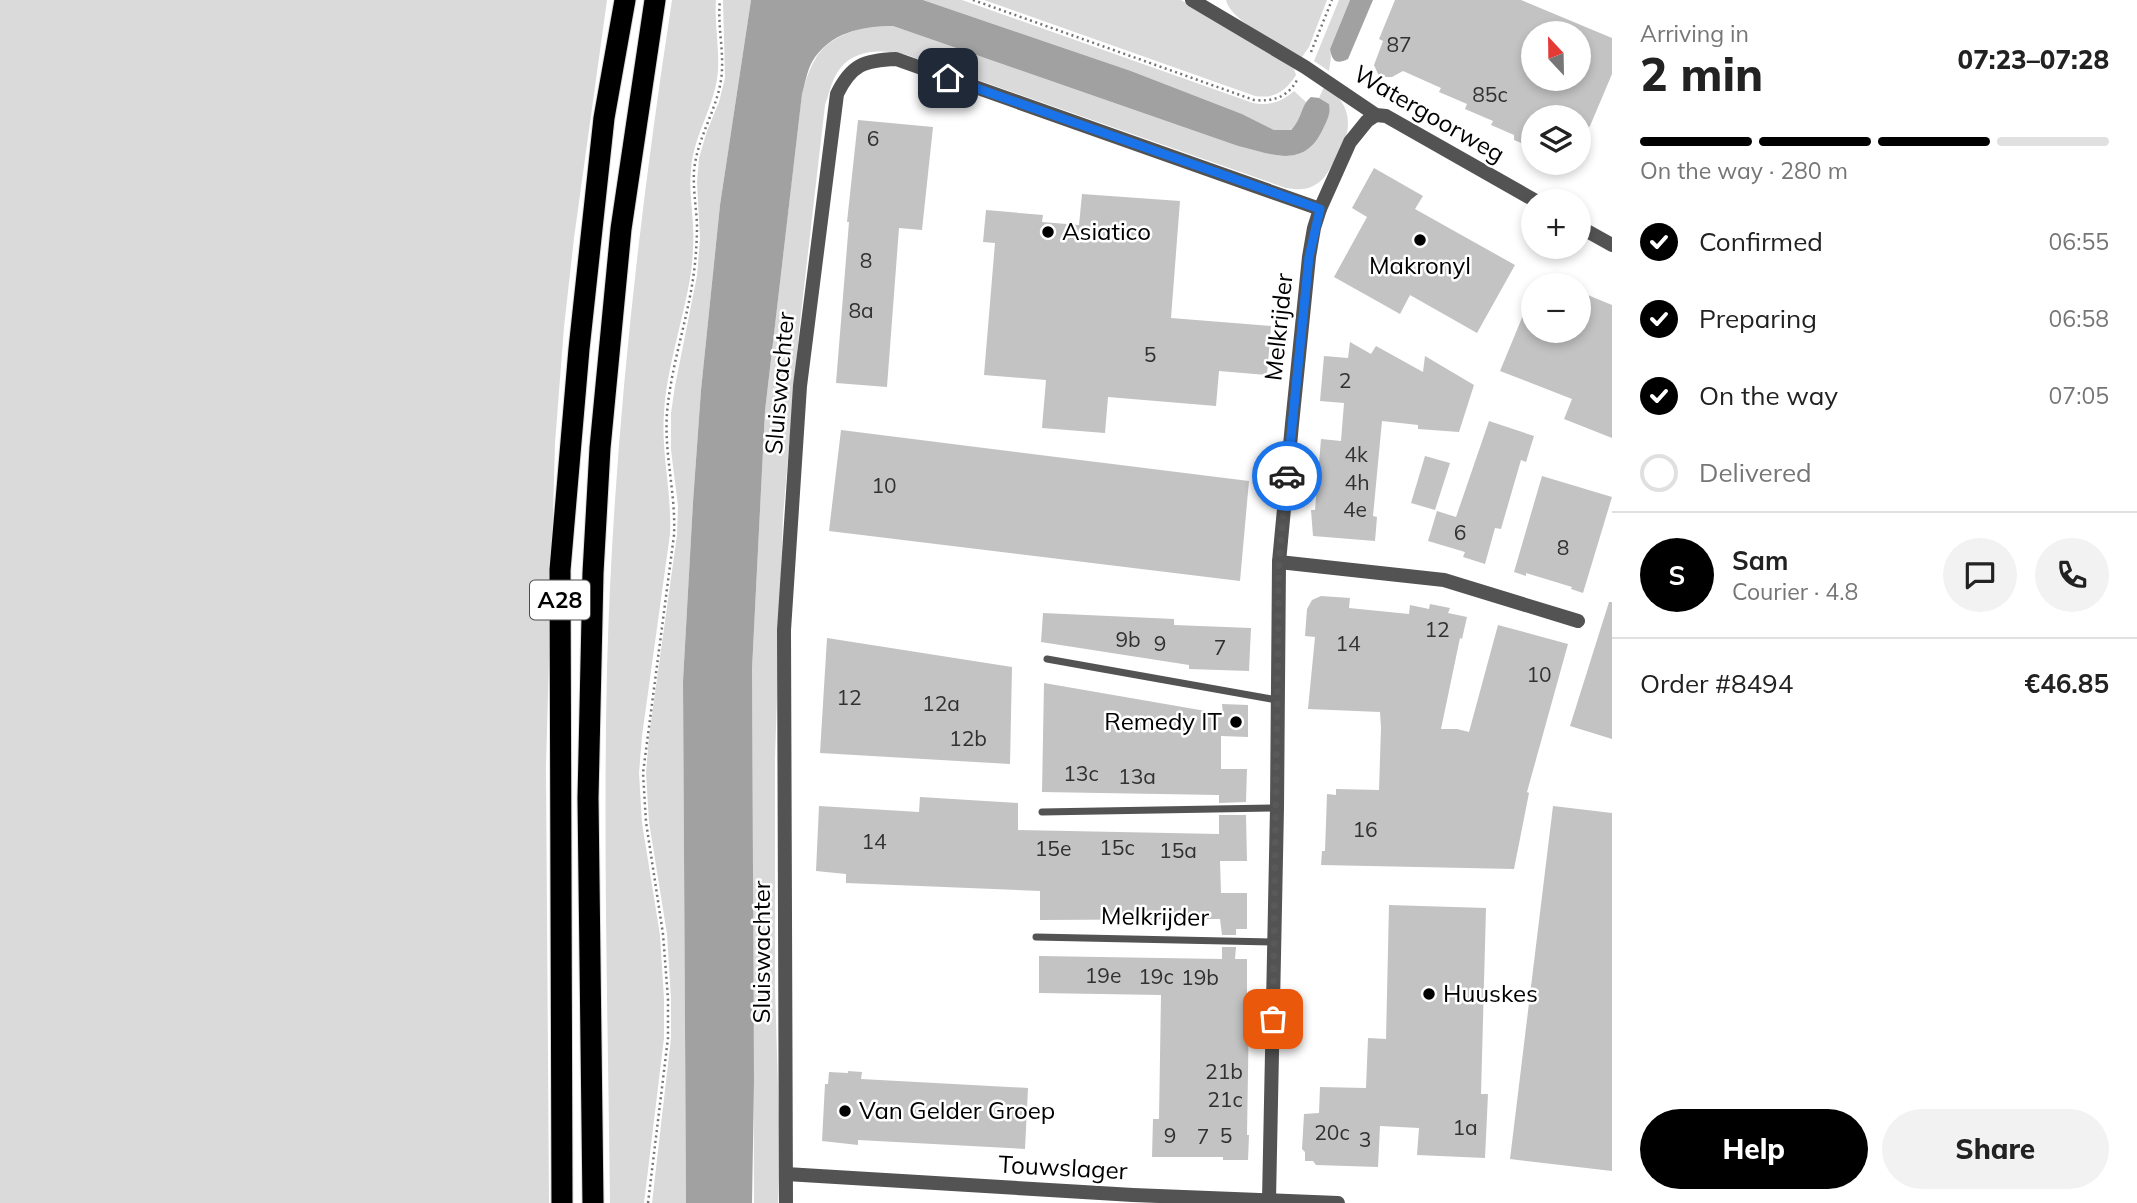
<!DOCTYPE html>
<meta charset="utf-8">
<style>
:root{--surface:#fff;--page:#f2f2f2;--text:#222;--muted:#767676;--line:#e0e0e0;--accent:#000}
body{margin:0;font-family:Mulish,sans-serif;background:var(--page);color:var(--text);height:100vh;display:flex;flex-direction:column;font-size:26px;white-space:nowrap}
*{box-sizing:border-box;margin:0}
p{font-size:23px;color:var(--muted)}
.icon{flex:none;width:38px;height:38px;fill:none;stroke:currentColor;stroke-width:2;stroke-linecap:round;stroke-linejoin:round}
.map{position:relative;flex:1;overflow:hidden}
.drawer{display:flex;flex-direction:column;background:var(--surface);width:525px}
.drawer>*{flex:none}
.needle{width:46px;rotate:338deg}
.controls{position:absolute;left:1521px;top:21px;display:grid;gap:14px}
.controls a{display:grid;place-items:center;width:70px;height:70px;border-radius:50%;background:var(--surface);box-shadow:0 4px 10px #0003;font-size:35px}
.pin{position:absolute;display:grid;place-items:center;width:60px;height:60px;color:#fff;margin:-30px;border-radius:14px;box-shadow:0 4px 10px #0006}
.courier{position:absolute;display:grid;place-items:center;width:70px;height:70px;margin:-35px;border:5px solid #1a73e8;border-radius:50%;background:#fff;color:#222;box-shadow:0 2px 9px #0007}
.summary em{font-style:normal;font-weight:800}
.summary div{display:flex;flex-direction:column-reverse}
.summary{display:flex;align-items:center;justify-content:space-between;height:119px;padding:0 28px}
h1{font-size:46px;font-weight:800;line-height:52px}
.bar{display:grid;grid-template-columns:repeat(4,1fr);gap:10px 7px;align-content:center;height:84px;padding:0 28px}
.bar i{height:9px;border-radius:5px;background:var(--line)}
.bar .on{background:var(--accent)}
.bar p{grid-column:span 4}
.line{display:flex;align-items:center;gap:18px;padding:0 28px;border-top:2px solid var(--line)}
.line div{flex:1}
.round{display:grid;place-items:center;flex:none;width:74px;height:74px;border-radius:37px;background:var(--page)}
ol{padding:0 28px;list-style:none}
li{display:flex;align-items:center;gap:21px;height:77px}
li p{margin-inline-start:auto}
li .icon{padding:7px;border-radius:50%;background:var(--accent);color:#fff;stroke-width:4}
li:last-child{color:var(--muted)}
li i{width:38px;height:38px;border:4px solid var(--line);border-radius:50%}
.cta{display:flex;gap:14px;margin-top:auto;padding:14px 28px}
.cta a{flex:1;height:80px;border-radius:42px;background:var(--accent);color:#fff;font-size:28px;font-weight:800;line-height:80px;text-align:center}
.cta a+a{background:var(--page);color:var(--text)}
main{display:flex;flex:1;min-height:0}
.map>svg:first-child{display:block}
</style>
<main>
<div class="map">
<svg width="1612" height="1203" viewBox="0 0 1612 1203">
<rect width="100%" height="100%" fill="#fff"/>
<!-- green -->
<g fill="#dadada">
<polygon points="0,0 607,0 574,238 564,327 555,443 546,766 549,1203 0,1203"/>
<path d="M672,0H716C714,27 721,53 717,79C712,111 693,137 691,171C689,189 692,206 693,224C694,240 693,256 691,272C684,319 667,365 664,413C661,454 672,493 670,534L642,736L639,773L642,823L660,935L664,999V1038L644,1203H610C608,1025 603,847 607,669C613,445 638,222 672,0Z"/>
<polygon points="723,0 751,0 720,205 701,390 693,502 683,681 686,1203 652,1203 671,1038 671,999 667,934 649,822 646,773 649,736 677,535 678,506 671,450 671,413 675,386 697,276 700,238 697,183 699,158 707,131 719,102 725,78"/>
<path d="M923,0H962L1253,103C1269,106 1282,102 1294,91L1306,102L1299,122L1290,130H1274L1242,114L1131,71Z"/>
<path d="M984,0H1181L1253,41L1294,69L1296,75C1286,91 1274,99 1255,96Z"/>
<path d="M1226,0H1327L1309,47L1302,57C1282,45 1231,22 1226,0Z"/>
<polygon points="1339,0 1350,0 1330,49 1331,57 1329,71 1314,61"/>
<path d="M868,26H893L1238,146C1272,154 1304,170 1323,129C1327,120 1330,114 1329,104L1319,98L1324,87C1330,91 1337,95 1341,101C1356,123 1344,147 1331,167C1326,175 1322,182 1313,186C1304,191 1295,189 1286,188L907,55C883,49 852,48 837,73C831,82 829,95 825,105L799,331L783,516L775,758V988L780,1153L778,1203H754L752,669L765,411L802,93C815,50 823,40 868,26Z"/>
</g>
<!-- water -->
<g fill="#a1a1a1">
<path d="M751,0H923L1131,71L1242,114L1274,130H1291C1303,118 1300,106 1311,97L1319,98L1329,104C1331,114 1327,120 1323,129C1304,170 1272,154 1238,146L893,26C861,26 829,33 812,62C807,71 805,84 802,94L765,411L752,669L754,1081L752,1203H686L683,681L693,502L701,390L720,205Z"/>
<path d="M1350,0H1373L1348,59C1336,65 1332,61 1330,49Z"/>
</g>
<!-- building -->
<g fill="#c3c3c3" fill-rule="evenodd">
<path d="M1395,0H1521L1612,38V74L1590,126L1578,140V117H1533V148L1514,140V135L1491,125L1493,121L1465,109L1467,104L1439,92L1441,88L1403,71L1392,77H1382L1378,74L1374,65L1383,41L1379,39ZM1533,33H1578V79H1533Z"/>
<polygon points="858,120 933,127 922,230 899,228 887,387 836,383 849,222 847,222"/>
<polygon points="1374,168 1423,196 1415,209 1515,265 1477,333 1410,295 1400,314 1334,277 1367,217 1352,208"/>
<polygon points="1082,194 1180,201 1171,318 1271,326 1267,375 1219,371 1216,406 1108,397 1105,433 1042,428 1046,380 984,375 995,243 983,242 986,210 1043,215 1042,222 1079,225"/>
<polygon points="1533,291 1533,331 1578,331 1578,291 1612,305 1612,438 1564,419 1572,399 1500,371"/>
<polygon points="1350,342 1371,354 1376,346 1423,372 1425,356 1474,385 1459,432 1418,429 1418,425 1382,421 1373,516 1377,517 1375,541 1313,536 1311,510 1315,510 1321,439 1341,441 1344,403 1320,401 1324,356 1348,358"/>
<polygon points="1489,421 1534,436 1526,462 1521,460 1501,529 1495,528 1485,564 1463,557 1465,552 1428,541 1437,511 1456,517"/>
<polygon points="841,430 1249,481 1240,581 829,531"/>
<polygon points="1425,456 1450,463 1435,510 1411,503"/>
<polygon points="1542,476 1612,497 1583,593 1571,589 1572,587 1526,573 1526,576 1514,572"/>
<polygon points="1321,596 1350,598 1349,608 1409,614 1410,605 1429,609 1430,604 1450,608 1448,613 1467,617 1462,639 1460,638 1441,729 1457,729 1469,732 1498,625 1568,644 1527,792 1529,793 1514,869 1321,865 1322,851 1325,851 1327,794 1336,795 1336,789 1379,790 1381,728 1380,712 1308,709 1315,637 1305,636 1307,609 1312,600"/>
<polygon points="1609,602 1612,602 1612,739 1570,726"/>
<polygon points="1043,613 1174,619 1174,625 1251,628 1249,671 1189,669 1189,665 1041,642"/>
<polygon points="827,638 1012,667 1010,764 820,753"/>
<polygon points="1044,683 1223,714 1222,704 1248,705 1248,737 1221,736 1221,769 1247,769 1246,802 1219,803 1219,795 1042,792"/>
<polygon points="920,797 1018,803 1018,830 1219,834 1219,815 1246,815 1247,861 1220,861 1221,893 1247,893 1247,929 1236,929 1236,935 1222,935 1220,919 1040,920 1040,891 846,883 846,874 816,871 819,806 919,812"/>
<polygon points="1553,806 1612,813 1612,1171 1510,1159"/>
<polygon points="1389,905 1486,908 1481,1094 1488,1094 1485,1158 1417,1155 1419,1128 1380,1126 1378,1167 1316,1165 1313,1161 1305,1161 1305,1152 1302,1149 1304,1114 1319,1113 1320,1087 1366,1088 1368,1038 1386,1039"/>
<polygon points="1222,947 1236,947 1235,959 1247,959 1247,1009 1249,1009 1247,1135 1249,1135 1248,1160 1223,1160 1223,1157 1152,1157 1153,1119 1159,1119 1161,995 1039,993 1039,956 1222,959"/>
<polygon points="848,1071 862,1072 861,1079 1028,1088 1025,1149 858,1140 858,1145 822,1141 825,1084 828,1084 829,1072 848,1073"/>
</g>
<g fill="none" stroke-linecap="round" stroke-linejoin="round">
<defs>
<g id="highway">
<polyline points="562,1203 560,570 579,349 604,118 625,0"/>
<polyline points="593,1203 588,798 593,573 600,448 621,229 655,0"/>
</g>
</defs>
<!-- highway casing -->
<use href="#highway" stroke="#dbdbdb" stroke-width="23"/>
<!-- path -->
<g stroke="#757575" stroke-width="2.5" stroke-dasharray="2 3.5" stroke-linecap="butt">
<path d="M973,0L1254,100C1273,102 1288,97 1297,80"/>
<polyline points="1311,52 1332,0"/>
<path d="M648,1203L668,1038V999L663,934L646,822L643,773L674,535C676,494 664,454 667,413C671,365 688,319 694,272C696,256 697,240 697,224C696,206 693,189 694,171C697,138 716,112 721,80C725,53 717,27 720,0"/>
</g>
<!-- lane -->
<g stroke="#535353" stroke-width="7">
<polyline points="1047,659 1277,700"/>
<polyline points="1042,812 1277,808"/>
<polyline points="1036,937 1274,942"/>
</g>
<!-- street -->
<g stroke="#535353" stroke-width="14">
<polyline points="1192,0 1305,67 1376,115 1386,116 1536,201"/>
<polyline points="1578,226 1612,245"/>
<polyline points="1279,562 1444,580 1578,621"/>
<polyline points="786,1174 1133,1195 1338,1203"/>
<polyline points="1269,1200 1277,808 1279,562 1292,424 1309,257 1314,228 1320,209 1350,142 1367,121 1376,115"/>
<path d="M786,1203L784,630L800,386L837,94C851,65 864,60 896,59L1320,209"/>
</g>
<!-- highway -->
<use href="#highway" stroke="#000" stroke-width="21"/>
</g>
<g fill="none" stroke-linecap="round" stroke-linejoin="round">
<!-- done -->
<polyline stroke="#595959" stroke-width="7" stroke-dasharray="0 12.6" points="1273,1019 1279,562 1287,476"/>
<!-- route -->
<polyline stroke="#1a73e8" stroke-width="9" points="948,78 1320,209 1309,257 1287,476"/>
</g>
<!-- markers -->
<g fill="#000" stroke="#fff" stroke-width="2.5">
<circle cx="1048" cy="232" r="7"/>
<circle cx="1420" cy="240" r="7"/>
<circle cx="1236" cy="722" r="7"/>
<circle cx="1429" cy="994" r="7"/>
<circle cx="845" cy="1111" r="7"/>
</g>
<g text-anchor="middle" stroke-width="5" stroke-linejoin="round" paint-order="stroke">
<!-- number labels -->
<g font-size="21" fill="#313131">
<text x="1399" y="52">87</text>
<text x="1490" y="102">85c</text>
<text x="873" y="146">6</text>
<text x="866" y="268">8</text>
<text x="861" y="318">8a</text>
<text x="1150" y="362">5</text>
<text x="1345" y="388">2</text>
<text x="1356" y="462">4k</text>
<text x="1357" y="490">4h</text>
<text x="884" y="493">10</text>
<text x="1355" y="517">4e</text>
<text x="1460" y="540">6</text>
<text x="1563" y="555">8</text>
<text x="1437" y="637">12</text>
<text x="1128" y="647">9b</text>
<text x="1160" y="651">9</text>
<text x="1348" y="651">14</text>
<text x="1220" y="655">7</text>
<text x="1539" y="682">10</text>
<text x="849" y="705">12</text>
<text x="941" y="711">12a</text>
<text x="968" y="746">12b</text>
<text x="1081" y="781">13c</text>
<text x="1137" y="784">13a</text>
<text x="1365" y="837">16</text>
<text x="874" y="849">14</text>
<text x="1117" y="855">15c</text>
<text x="1053" y="856">15e</text>
<text x="1178" y="858">15a</text>
<text x="1103" y="983">19e</text>
<text x="1156" y="984">19c</text>
<text x="1200" y="985">19b</text>
<text x="1224" y="1079">21b</text>
<text x="1225" y="1107">21c</text>
<text x="1465" y="1135">1a</text>
<text x="1332" y="1140">20c</text>
<text x="1170" y="1143">9</text>
<text x="1226" y="1143">5</text>
<text x="1203" y="1144">7</text>
<text x="1365" y="1147">3</text>
</g>
<!-- shield labels -->
<rect fill="#fff" stroke="#4c4c4c" stroke-width="2" x="530" y="580.5" width="60" height="39" rx="5"/>
<g font-size="23" font-weight="bold" fill="#000">
<text x="560" y="608">A28</text>
</g>
<!-- street labels -->
<g font-size="24" fill="#000" stroke="#fff">
<text transform="translate(1429 114) rotate(30)" y="8">Watergoorweg</text>
<text transform="translate(1279 327) rotate(-84)" y="8">Melkrijder</text>
<text transform="translate(780 383) rotate(-85)" y="8">Sluiswachter</text>
<text transform="translate(1155 917) rotate(1)" y="8">Melkrijder</text>
<text transform="translate(762 952) rotate(-90)" y="8">Sluiswachter</text>
<text transform="translate(1063 1168) rotate(3)" y="8">Touwslager</text>
</g>
<!-- poi labels -->
<g font-size="24" fill="#000" stroke="#fff" text-anchor="start">
<text x="1062" y="240">Asiatico</text>
<text x="1420" y="274" text-anchor="middle">Makronyl</text>
<text x="1222" y="730" text-anchor="end">Remedy IT</text>
<text x="1443" y="1002">Huuskes</text>
<text x="859" y="1119">Van Gelder Groep</text>
</g>
</g>
</svg>
<div class="controls">
<a><svg class="needle" viewBox="-14 -14 28 28"><path d="M0-13l5 13h-10z" fill="#e53935"/><path d="M0 13l5-13h-10z" fill="#767676"/></svg></a>
<a><svg class="icon" aria-label="layers" viewBox="0 0 24 24"><path d="M12 4l9 5-9 5-9-5zM3 14l9 5 9-5"/></svg></a>
<a>+</a>
<a>−</a>
</div>
<div class="pin" style="left:1273px;top:1019px;background:#ea580c"><svg class="icon" aria-label="bag" viewBox="0 0 24 24"><path d="M5 8h14l-1 12H6zM9 8a3 3 0 0 1 6 0"/></svg></div>
<div class="pin" style="left:948px;top:78px;background:#1f2937"><svg class="icon" aria-label="home" viewBox="0 0 24 24"><path d="M3 11l9-7 9 7M6 9v11h12V9"/></svg></div>
<div class="courier" style="left:1287px;top:476px"><svg class="icon" aria-label="car" viewBox="0 0 24 24"><path d="M5 17H2v-5l4-1 3-4h7l3 4 3 1v5h-3M9 17h6M6 11h13"/><circle cx="7" cy="17" r="2"/><circle cx="17" cy="17" r="2"/></svg></div>
</div>
<section class="drawer">
<div class="summary"><div><h1>2 min</h1><p>Arriving in</p></div><em>07:23–07:28</em></div>
<div class="bar"><i class="on"></i><i class="on"></i><i class="on"></i><i></i><p>On the way · 280 m</p></div>
<ol>
<li><svg class="icon" aria-label="check" viewBox="0 0 24 24"><path d="M5 12l5 5 9-10"/></svg>Confirmed<p>06:55</p></li>
<li><svg class="icon" aria-label="check" viewBox="0 0 24 24"><path d="M5 12l5 5 9-10"/></svg>Preparing<p>06:58</p></li>
<li><svg class="icon" aria-label="check" viewBox="0 0 24 24"><path d="M5 12l5 5 9-10"/></svg>On the way<p>07:05</p></li>
<li><i></i>Delivered</li>
</ol>
<div class="line" style="height:126px"><b class="round" style="background:var(--accent);color:#fff">S</b><div><b>Sam</b><p>Courier · 4.8</p></div><a class="round"><svg class="icon" aria-label="chat" viewBox="0 0 24 24"><path d="M4 5h16v11H9l-5 4z"/></svg></a><a class="round"><svg class="icon" aria-label="phone" viewBox="0 0 24 24"><path d="M5 4h4l2 5-3 2q2 4 5 5l2-3 5 2v4C11 20 4 13 5 4z"/></svg></a></div>
<div class="line" style="height:91px"><div>Order #8494</div><b>€46.85</b></div>
<div class="cta"><a>Help</a><a>Share</a></div>
</section>
</main>
